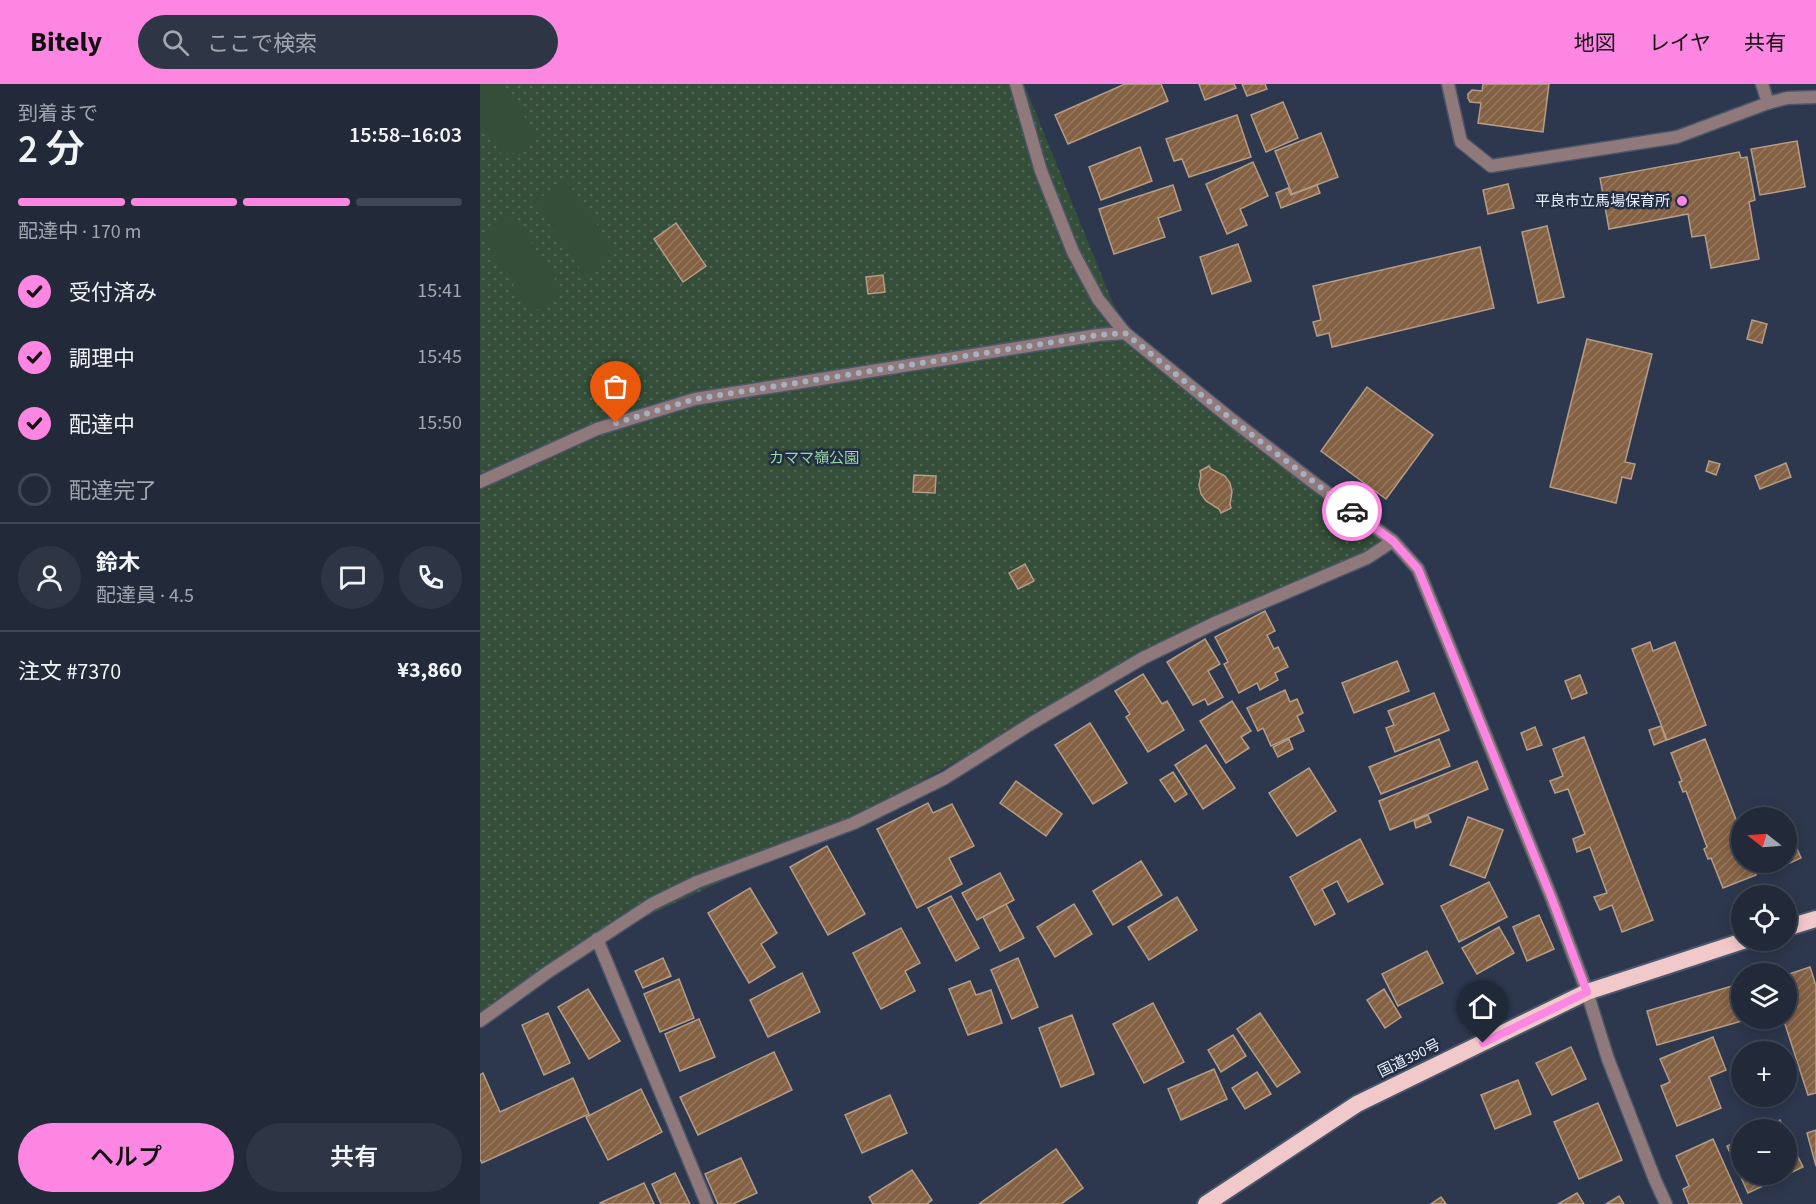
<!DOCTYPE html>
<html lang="ja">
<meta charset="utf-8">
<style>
:root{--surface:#222a3a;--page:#2e3645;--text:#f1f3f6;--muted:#a2a7af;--line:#3f4654;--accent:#fd86e2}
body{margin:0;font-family:"Source Sans 3","Noto Sans JP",sans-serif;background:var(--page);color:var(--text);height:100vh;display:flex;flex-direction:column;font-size:22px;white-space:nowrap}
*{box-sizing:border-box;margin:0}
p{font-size:20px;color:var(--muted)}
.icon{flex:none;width:33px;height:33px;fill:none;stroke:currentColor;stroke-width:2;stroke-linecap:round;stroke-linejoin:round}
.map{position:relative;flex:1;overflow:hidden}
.sheet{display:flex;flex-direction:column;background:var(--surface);width:480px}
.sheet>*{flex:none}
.needle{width:39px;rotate:287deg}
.buttons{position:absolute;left:1251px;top:723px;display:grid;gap:12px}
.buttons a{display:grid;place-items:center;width:66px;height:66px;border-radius:50%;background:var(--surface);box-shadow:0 3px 15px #0003,0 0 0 2px var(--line);font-size:30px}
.pin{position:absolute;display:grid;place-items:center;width:51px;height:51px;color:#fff;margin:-62px -26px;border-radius:50% 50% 50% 0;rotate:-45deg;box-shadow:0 0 6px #0007}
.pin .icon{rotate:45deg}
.courier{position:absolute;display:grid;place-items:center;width:60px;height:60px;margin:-30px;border:4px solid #fd86e2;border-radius:50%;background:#fff;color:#222;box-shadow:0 2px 8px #0007}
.summary em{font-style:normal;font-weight:600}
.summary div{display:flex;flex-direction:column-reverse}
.summary{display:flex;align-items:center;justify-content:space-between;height:102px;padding:0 18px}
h1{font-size:39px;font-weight:600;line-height:45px}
.bar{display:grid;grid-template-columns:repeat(4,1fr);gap:9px 6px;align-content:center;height:72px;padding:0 18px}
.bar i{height:8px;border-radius:4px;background:var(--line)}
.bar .selected{background:var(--accent)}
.bar p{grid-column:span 4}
.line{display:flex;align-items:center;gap:15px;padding:0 18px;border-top:2px solid var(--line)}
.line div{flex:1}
.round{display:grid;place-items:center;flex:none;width:63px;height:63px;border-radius:32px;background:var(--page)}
ol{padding:0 18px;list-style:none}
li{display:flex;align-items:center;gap:18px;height:66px}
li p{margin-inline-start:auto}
li .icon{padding:6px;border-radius:50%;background:var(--accent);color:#111;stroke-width:4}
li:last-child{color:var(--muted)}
li i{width:33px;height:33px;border:3px solid var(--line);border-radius:50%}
.action{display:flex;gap:12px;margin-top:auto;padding:12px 18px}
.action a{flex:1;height:69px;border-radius:36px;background:var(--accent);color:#111;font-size:24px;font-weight:600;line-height:69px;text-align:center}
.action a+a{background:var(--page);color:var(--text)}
header{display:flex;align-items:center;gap:36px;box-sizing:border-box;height:84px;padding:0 30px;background:var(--accent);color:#111}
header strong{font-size:28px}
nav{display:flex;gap:33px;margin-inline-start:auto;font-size:21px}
.search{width:420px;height:54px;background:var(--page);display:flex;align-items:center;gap:15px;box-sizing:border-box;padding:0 21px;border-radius:33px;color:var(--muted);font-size:22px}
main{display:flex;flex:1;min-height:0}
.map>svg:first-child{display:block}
</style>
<header>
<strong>Bitely</strong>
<div class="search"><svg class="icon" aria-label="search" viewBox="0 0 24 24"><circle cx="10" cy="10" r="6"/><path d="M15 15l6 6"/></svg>ここで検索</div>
<nav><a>地図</a><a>レイヤ</a><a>共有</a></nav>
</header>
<main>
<section class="sheet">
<div class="summary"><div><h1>2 分</h1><p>到着まで</p></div><em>15:58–16:03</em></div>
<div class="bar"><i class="selected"></i><i class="selected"></i><i class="selected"></i><i></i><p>配達中 · 170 m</p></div>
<ol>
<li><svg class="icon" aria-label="check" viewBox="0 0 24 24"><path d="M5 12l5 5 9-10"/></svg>受付済み<p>15:41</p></li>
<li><svg class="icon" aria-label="check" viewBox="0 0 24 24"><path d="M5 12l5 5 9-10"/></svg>調理中<p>15:45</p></li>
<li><svg class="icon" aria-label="check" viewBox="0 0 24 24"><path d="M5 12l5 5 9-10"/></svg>配達中<p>15:50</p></li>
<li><i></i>配達完了</li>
</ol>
<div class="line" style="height:108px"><a class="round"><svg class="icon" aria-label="person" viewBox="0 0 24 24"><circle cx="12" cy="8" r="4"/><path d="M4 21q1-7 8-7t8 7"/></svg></a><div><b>鈴木</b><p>配達員 · 4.5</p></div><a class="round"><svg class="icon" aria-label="chat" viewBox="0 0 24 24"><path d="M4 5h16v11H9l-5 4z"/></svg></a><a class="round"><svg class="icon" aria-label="phone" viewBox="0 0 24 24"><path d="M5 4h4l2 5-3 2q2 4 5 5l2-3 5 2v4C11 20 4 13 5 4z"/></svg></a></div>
<div class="line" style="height:78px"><div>注文 #7370</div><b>¥3,860</b></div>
<div class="action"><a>ヘルプ</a><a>共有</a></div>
</section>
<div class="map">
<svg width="1336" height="1120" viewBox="0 0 1336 1120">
<defs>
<pattern id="grass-dots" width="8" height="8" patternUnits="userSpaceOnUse" patternTransform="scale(1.5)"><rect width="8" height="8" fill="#344e39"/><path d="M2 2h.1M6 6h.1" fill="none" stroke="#516857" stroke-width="1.8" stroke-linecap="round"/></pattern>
<pattern id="building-hatch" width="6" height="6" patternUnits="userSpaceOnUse" patternTransform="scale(1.5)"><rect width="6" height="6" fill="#846143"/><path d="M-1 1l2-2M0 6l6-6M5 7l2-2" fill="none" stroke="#95785f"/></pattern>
</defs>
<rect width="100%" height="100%" fill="#2d384e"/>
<!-- grass -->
<polygon fill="url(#grass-dots)" points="0,0 544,0 645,249 913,457 663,574 347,749 117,855 0,933"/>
<!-- pitch -->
<g fill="#344e39">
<polygon points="0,0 23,0 58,53 25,75 0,38"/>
<polygon points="86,96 137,169 105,192 54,118"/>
<polygon points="33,130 83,208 52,229 1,151"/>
</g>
<!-- building -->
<g fill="url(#building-hatch)" stroke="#b49c87" stroke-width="1.5">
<polygon points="645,0 681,0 688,17 588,60 575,31"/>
<polygon points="719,0 754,0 756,4 725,16"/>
<polygon points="762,0 785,0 787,5 767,12"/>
<polygon points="1003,0 1069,0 1063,48 998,39 1001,19 990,18 988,14 988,10 992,6 1002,7"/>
<polygon points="803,18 818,54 786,68 771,31"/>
<polygon points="757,31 771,73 709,93 702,75 694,77 686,55"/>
<polygon points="841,49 858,93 812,110 795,67"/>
<polygon points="1317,57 1325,103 1280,111 1271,65"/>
<polygon points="660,63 672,97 621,116 609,83"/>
<polygon points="1259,68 1261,74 1267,73 1275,116 1269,118 1279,175 1231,184 1225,151 1212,153 1208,130 1129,145 1120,94"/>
<polygon points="773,78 788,112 760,125 767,141 747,150 726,100"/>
<polygon points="1028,100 1034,124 1008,130 1003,106"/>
<polygon points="693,101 701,126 678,134 685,153 634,170 619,125"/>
<polygon points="837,101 840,109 801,124 796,109 808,104 811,111"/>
<polygon points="196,139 226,182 203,198 174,155"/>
<polygon points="1067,142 1084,213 1058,219 1042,148"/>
<polygon points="758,160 771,197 732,210 720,173"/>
<polygon points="1000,163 1014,224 852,263 849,249 837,252 833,238 841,236 833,202"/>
<polygon points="403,191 405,208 388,210 386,193"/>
<polygon points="1272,236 1287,240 1282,259 1267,255"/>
<polygon points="1107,255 1172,270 1145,378 1155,380 1151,395 1142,393 1136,419 1070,403"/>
<polygon points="887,303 953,351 906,415 841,367"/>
<polygon points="1229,377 1240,380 1236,391 1226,387"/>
<polygon points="1306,379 1311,393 1280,405 1275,392"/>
<polygon points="729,382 731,385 745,392 750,399 752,408 750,420 751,424 741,429 739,425 726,417 721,410 719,401 721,391 720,387"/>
<polygon points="434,391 456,392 455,409 433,408"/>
<polygon points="545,480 554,497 538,505 529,489"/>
<polygon points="785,527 795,547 787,551 794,565 798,563 808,583 795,589 798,596 780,606 777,599 759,609 744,580 748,578 735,553"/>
<polygon points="725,555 740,580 728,587 743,613 728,621 725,615 713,621 687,578"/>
<polygon points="1170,558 1173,567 1195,558 1226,641 1187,656 1152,565"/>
<polygon points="917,577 929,607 874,629 862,599"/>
<polygon points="663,590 682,620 687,617 704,646 668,668 646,633 650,630 635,607"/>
<polygon points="1100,591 1107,609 1092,615 1085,597"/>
<polygon points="805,606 810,618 817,615 823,629 817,632 824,647 791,662 783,644 778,647 767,624"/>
<polygon points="954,609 969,646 915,668 906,644 914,641 908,627"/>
<polygon points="752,617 771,647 761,653 769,664 746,679 720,637"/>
<polygon points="610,639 647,699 613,720 575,661"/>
<polygon points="1181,642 1186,656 1174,661 1169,646"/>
<polygon points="1055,643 1062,661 1047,666 1041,649"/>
<polygon points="1104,653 1173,836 1142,848 1132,821 1120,826 1114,813 1127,809 1110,763 1097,768 1093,755 1105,750 1088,705 1075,709 1070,697 1083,692 1073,665"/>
<polygon points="809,655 813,665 798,673 793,663"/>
<polygon points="959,655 970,682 901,710 889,683"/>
<polygon points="1225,655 1262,751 1262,778 1272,778 1276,791 1243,804 1231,774 1228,775 1224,765 1227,763 1206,707 1203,708 1199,698 1202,697 1191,669"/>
<polygon points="726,661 755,704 723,725 695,681"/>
<polygon points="997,677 1008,705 910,746 899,717"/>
<polygon points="829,684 856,727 817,752 789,709"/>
<polygon points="693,688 707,710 695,718 680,696"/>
<polygon points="536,697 582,730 566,752 520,719"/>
<polygon points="448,719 453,729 472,720 494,762 469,774 482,800 437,824 397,745"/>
<polygon points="948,731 951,738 936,744 934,737"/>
<polygon points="988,733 1023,746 1005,794 970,781"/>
<polygon points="880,755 903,800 868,818 857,797 842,805 855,830 835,841 810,793"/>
<polygon points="1313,756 1321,774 1308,780 1306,759"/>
<polygon points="347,762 385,830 348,851 310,783"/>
<polygon points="661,777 682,811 633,841 613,807"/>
<polygon points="520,789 534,816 497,836 482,809"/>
<polygon points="1009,798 1027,833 979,858 961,822"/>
<polygon points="270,804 297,849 281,860 295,883 269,899 228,829"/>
<polygon points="471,812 499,864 476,877 448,824"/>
<polygon points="697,813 717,846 669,876 648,843"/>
<polygon points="526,820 544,854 520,867 503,833"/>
<polygon points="594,820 612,850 575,873 557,843"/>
<polygon points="1059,831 1074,865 1047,877 1033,843"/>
<polygon points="1019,843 1034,869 997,890 982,864"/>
<polygon points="421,844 440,879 425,887 435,907 401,925 373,869"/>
<polygon points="947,867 963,899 918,922 902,890"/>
<polygon points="183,874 191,892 163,904 155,887"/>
<polygon points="538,874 558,923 532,935 511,886"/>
<polygon points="1330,883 1336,902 1336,1009 1328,1011 1303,934 1306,934 1306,891"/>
<polygon points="322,889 340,928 288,953 270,916"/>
<polygon points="199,895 214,934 180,948 164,910"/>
<polygon points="490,897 496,911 511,906 522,939 488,951 469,905"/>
<polygon points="1259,900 1262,908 1262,934 1269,935 1177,961 1167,927"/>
<polygon points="108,905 140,957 109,975 78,923"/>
<polygon points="904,905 921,933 905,944 887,916"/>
<polygon points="673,919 704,978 664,999 633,940"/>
<polygon points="68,929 90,979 64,991 42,941"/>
<polygon points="780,929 820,988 797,1003 757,945"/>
<polygon points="592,931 614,990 581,1003 559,944"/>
<polygon points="219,935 235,973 200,987 185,950"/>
<polygon points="753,951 766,972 741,988 728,966"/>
<polygon points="1233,953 1246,986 1229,993 1241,1024 1197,1042 1181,1002 1190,998 1180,975"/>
<polygon points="1091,963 1106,995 1072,1011 1056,979"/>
<polygon points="294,968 312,1006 218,1051 200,1013"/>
<polygon points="734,985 747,1015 701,1036 688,1005"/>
<polygon points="777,988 791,1010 765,1025 752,1004"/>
<polygon points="3,989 20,1028 93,994 109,1030 2,1079 0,1075 0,991"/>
<polygon points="1038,996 1051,1030 1015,1045 1001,1011"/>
<polygon points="161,1005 182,1048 128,1076 106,1033"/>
<polygon points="410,1011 427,1049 382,1069 365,1031"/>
<polygon points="1118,1019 1142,1076 1099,1095 1074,1038"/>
<polygon points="1300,1036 1305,1046 1281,1046"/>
<polygon points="1336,1046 1336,1082 1327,1049"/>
<polygon points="1306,1049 1323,1083 1268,1109 1247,1062 1262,1055 1262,1090 1306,1090"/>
<polygon points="1233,1055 1262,1120 1209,1120 1203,1105 1209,1102 1196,1072"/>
<polygon points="576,1065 603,1104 581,1120 499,1120"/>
<polygon points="261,1074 277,1109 253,1120 238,1120 225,1090"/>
<polygon points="432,1086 452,1116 447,1120 393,1120 389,1113"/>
<polygon points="195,1089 210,1120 181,1120 172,1100"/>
<polygon points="164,1099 174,1120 120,1120 120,1119"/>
<polygon points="1097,1109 1104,1120 1078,1120"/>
<polygon points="1139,1112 1144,1120 1126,1120"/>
<polygon points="961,1113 966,1120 951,1120"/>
</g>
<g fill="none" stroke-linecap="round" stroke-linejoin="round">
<defs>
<g id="minor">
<polyline points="968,0 981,58 1011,82 1197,53 1288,19 1307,14 1336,13"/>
<polyline points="1282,0 1288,19"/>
<polyline points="0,398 117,345 215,315 618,251 645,249"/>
<polyline points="117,855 227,1120"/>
<polyline points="0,937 68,888 172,820 217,798 374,739 465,694 552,639 663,574 737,538 887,474 913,457"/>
</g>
<polyline id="tertiary" points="536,0 561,87 593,168 618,215 645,249 751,335 834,399 913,457 938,485 1072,815 1107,908 1128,975 1175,1096 1186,1120"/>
<g id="trunk">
<polyline points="1306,844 1336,835"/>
<polyline points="726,1120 877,1020 1107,908 1266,856"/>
</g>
</defs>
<!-- minor casing -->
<use href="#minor" stroke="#4b566a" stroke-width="15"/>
<!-- tertiary casing -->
<use href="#tertiary" stroke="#4b566a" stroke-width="15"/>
<!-- trunk casing -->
<use href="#trunk" stroke="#4b566a" stroke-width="20"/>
<!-- minor -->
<use href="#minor" stroke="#90797a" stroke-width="12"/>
<!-- tertiary -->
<use href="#tertiary" stroke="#90797a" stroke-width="12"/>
<!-- trunk -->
<use href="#trunk" stroke="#f1c9ca" stroke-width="16"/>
</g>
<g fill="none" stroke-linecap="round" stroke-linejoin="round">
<!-- done -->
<polyline stroke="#a7b0c1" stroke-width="6" stroke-dasharray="0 10.8" points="136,339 215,315 618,251 645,249 751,335 872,427"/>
<!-- route -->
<polyline stroke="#fd86e2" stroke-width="8" points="872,427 913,457 938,485 1072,815 1107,908 1003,959"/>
</g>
<!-- markers -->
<circle fill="#fd86e2" stroke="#232e43" stroke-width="2" cx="1202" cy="117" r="6"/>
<g text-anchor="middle" stroke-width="5" stroke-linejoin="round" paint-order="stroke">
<!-- poi labels -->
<g font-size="15" fill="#e9f1ff" stroke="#232e43" text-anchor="end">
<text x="1190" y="122">平良市立馬場保育所</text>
</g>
<!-- park labels -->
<g font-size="15" fill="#99d7a6" stroke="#232e43">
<text x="334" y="379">カママ嶺公園</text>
</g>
<!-- street labels -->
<g font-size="15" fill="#e9f1ff" stroke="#232e43">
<text transform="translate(929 974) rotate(-26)" y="5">国道390号</text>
</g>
</g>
</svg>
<div class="buttons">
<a><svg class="needle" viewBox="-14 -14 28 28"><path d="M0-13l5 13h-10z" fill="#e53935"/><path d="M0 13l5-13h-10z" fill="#a2a7af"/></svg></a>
<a><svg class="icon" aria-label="locate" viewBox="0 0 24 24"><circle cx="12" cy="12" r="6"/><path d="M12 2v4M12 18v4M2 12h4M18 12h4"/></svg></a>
<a><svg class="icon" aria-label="layers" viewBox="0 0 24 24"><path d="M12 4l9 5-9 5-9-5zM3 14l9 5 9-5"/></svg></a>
<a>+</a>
<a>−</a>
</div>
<div class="pin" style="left:136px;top:339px;background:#ea580c"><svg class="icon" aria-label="bag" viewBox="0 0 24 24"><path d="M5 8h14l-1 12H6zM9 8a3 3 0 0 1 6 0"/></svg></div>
<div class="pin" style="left:1003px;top:959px;background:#1f2937"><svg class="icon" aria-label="home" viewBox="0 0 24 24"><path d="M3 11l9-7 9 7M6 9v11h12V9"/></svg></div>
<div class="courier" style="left:872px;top:427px"><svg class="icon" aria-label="car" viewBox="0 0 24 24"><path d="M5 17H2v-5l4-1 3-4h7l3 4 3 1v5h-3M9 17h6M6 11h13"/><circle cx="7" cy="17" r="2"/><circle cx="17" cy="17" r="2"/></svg></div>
</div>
</main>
